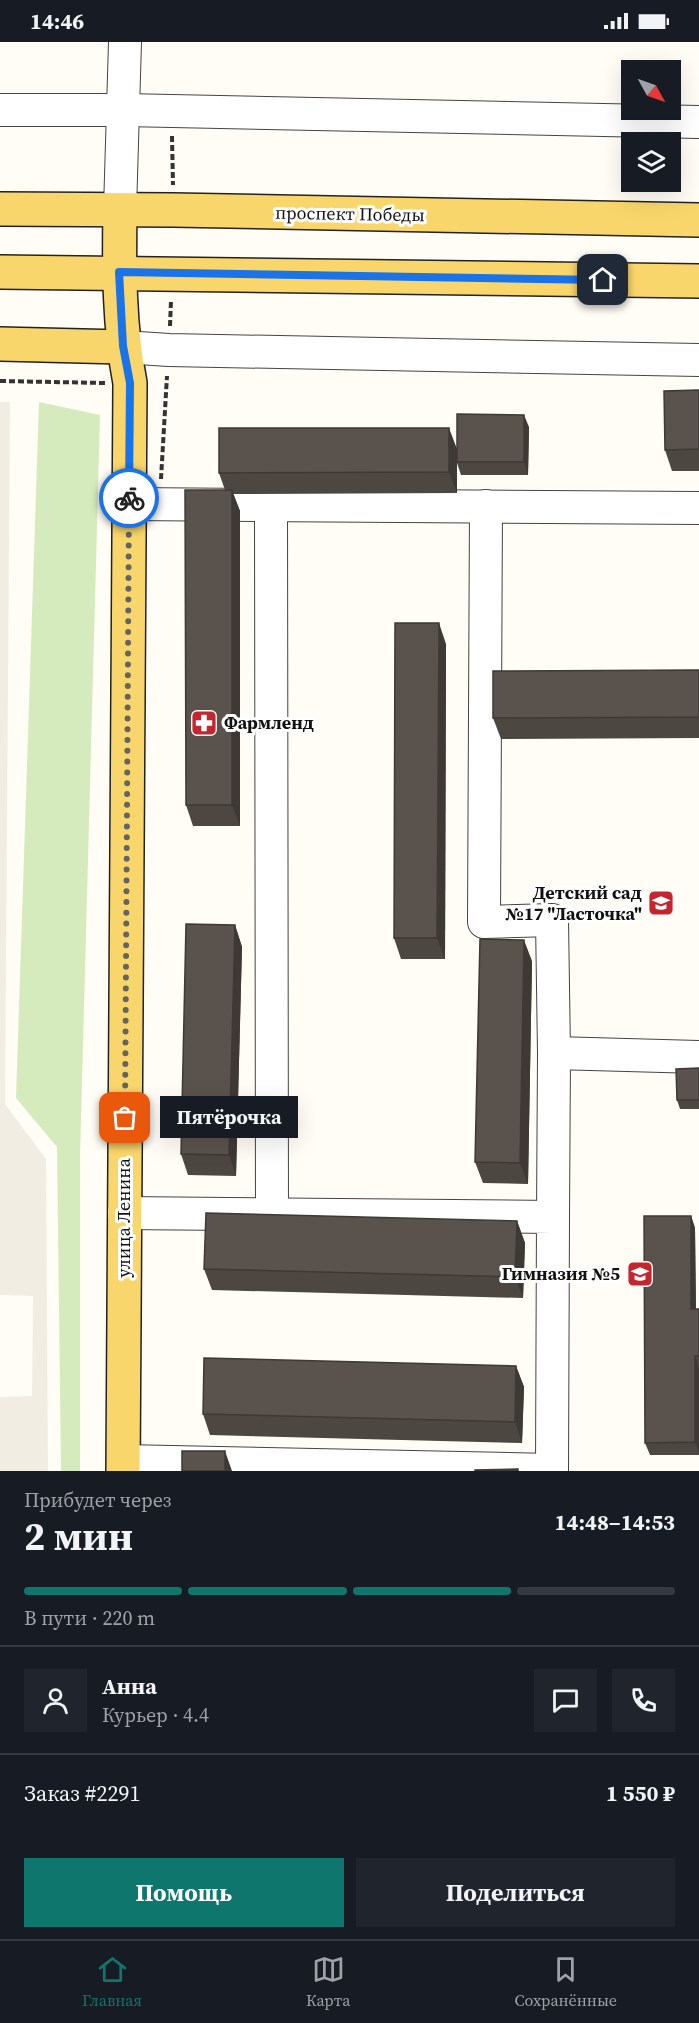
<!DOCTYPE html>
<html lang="ru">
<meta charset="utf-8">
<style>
:root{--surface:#171b24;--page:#20242c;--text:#f1f3f6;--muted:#9ea1a6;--line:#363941;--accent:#0f766e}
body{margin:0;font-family:"Source Serif 4",serif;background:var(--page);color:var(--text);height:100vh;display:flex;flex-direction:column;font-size:22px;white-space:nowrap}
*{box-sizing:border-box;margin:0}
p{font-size:20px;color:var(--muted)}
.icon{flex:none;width:33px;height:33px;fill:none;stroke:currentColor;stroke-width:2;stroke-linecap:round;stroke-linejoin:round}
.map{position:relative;height:1429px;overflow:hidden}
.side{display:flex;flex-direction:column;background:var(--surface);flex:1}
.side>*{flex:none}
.needle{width:39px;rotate:130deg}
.fabs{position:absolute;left:621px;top:18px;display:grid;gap:12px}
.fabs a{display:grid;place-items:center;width:60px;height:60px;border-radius:0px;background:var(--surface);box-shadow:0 6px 24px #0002;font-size:30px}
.pin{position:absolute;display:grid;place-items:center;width:51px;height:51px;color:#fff;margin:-26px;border-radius:12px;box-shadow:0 3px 9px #0006}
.courier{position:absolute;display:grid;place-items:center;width:60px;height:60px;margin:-30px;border:4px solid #1a73e8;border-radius:50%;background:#fff;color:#222;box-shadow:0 2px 8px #0007}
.bubble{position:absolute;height:42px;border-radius:0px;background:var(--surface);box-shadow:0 6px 24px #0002;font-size:20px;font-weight:700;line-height:42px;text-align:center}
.headline em{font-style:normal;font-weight:700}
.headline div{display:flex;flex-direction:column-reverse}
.headline{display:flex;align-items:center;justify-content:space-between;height:102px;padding:0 24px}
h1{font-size:39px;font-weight:700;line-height:45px}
.bar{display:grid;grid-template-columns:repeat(4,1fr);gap:9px 6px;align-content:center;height:72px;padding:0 24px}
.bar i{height:8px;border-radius:4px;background:var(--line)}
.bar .selected{background:var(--accent)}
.bar p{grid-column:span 4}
.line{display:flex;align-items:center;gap:15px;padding:0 24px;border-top:2px solid var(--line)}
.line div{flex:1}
.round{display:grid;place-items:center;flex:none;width:63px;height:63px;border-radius:0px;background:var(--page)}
.button{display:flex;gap:12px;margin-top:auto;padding:12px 24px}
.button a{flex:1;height:69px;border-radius:0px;background:var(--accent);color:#fff;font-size:24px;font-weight:700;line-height:69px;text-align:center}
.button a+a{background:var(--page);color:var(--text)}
.status{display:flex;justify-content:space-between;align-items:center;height:42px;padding:0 30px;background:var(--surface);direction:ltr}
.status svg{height:16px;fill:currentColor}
.tabs{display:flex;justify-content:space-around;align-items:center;height:84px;border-top:2px solid var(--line);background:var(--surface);font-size:16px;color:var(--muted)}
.tabs a{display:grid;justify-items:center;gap:3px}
.tabs .selected{color:var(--accent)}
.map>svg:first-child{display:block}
</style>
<div class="status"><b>14:46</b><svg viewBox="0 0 49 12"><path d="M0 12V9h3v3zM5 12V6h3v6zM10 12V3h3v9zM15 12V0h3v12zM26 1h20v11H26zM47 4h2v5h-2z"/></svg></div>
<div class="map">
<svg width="699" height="1429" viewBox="0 0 699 1429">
<rect width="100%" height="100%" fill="#fffdf5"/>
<!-- green -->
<polygon fill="#d5ebbd" points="39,360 100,373 80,1115 80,1429 61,1429 57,1105 16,1056"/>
<!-- plaza -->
<polygon fill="#f1ede2" points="0,360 10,360 5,1062 46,1117 48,1429 0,1429 0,1355 32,1354 33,1254 0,1253"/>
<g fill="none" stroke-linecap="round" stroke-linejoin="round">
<defs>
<g id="minor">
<polyline points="0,68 124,68 699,80"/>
<polyline points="120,168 125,0"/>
<polyline points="123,305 169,308 699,318"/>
<polyline points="129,462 699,466"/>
<polyline points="271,463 272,1172"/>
<polyline points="486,464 484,880 552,878 554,1011"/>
<polyline points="124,1171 553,1175 552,1429"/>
<polyline points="553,1175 554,1011 699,1015"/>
<polyline points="123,1419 552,1428"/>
</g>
<g id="major">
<polyline points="0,167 173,168 699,178"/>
<path d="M120,168C119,226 119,284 130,341L123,1429"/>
<polyline points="0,230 699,239"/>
<polyline points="0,302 123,305"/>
</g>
</defs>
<!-- minor casing -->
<use href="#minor" stroke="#444" stroke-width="34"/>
<!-- major casing -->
<use href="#major" stroke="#222" stroke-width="36"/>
<!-- path -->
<g stroke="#333" stroke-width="4" stroke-dasharray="6 3" stroke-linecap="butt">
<polyline points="172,94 173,143"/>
<polyline points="170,284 171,259"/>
<polyline points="0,339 105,341"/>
<polyline points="161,437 167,334"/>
</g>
<!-- minor -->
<use href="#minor" stroke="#fff" stroke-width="32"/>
<!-- major -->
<use href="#major" stroke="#f9d66b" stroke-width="33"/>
</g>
<!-- wall -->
<g fill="#4d4742">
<polygon points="699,348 699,429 672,429 665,408"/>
<polygon points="529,385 528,433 461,433 457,421 457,451 233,452 240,469 240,784 193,784 186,763 225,448 219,431 457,406"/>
<polygon points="446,602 445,917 401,917 394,896"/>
<polygon points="699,628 699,696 501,697 493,676"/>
<polygon points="235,883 242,905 236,1134 188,1133 181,1112"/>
<polygon points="532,919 528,1142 483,1141 475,1120"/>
<polygon points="699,1026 699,1067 680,1067 677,1058"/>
<polygon points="691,1174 695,1186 696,1267 699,1267 699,1413 650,1413 645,1401"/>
<polygon points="517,1179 525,1201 523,1256 212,1248 204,1227"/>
<polygon points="516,1324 524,1345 522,1401 210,1393 203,1372"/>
</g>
<!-- shaded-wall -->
<g fill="#3f3936">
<polygon points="524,373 529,385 528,433 524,420"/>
<polygon points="449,386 457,407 457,451 449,430"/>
<polygon points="232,448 240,469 240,784 232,763"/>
<polygon points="439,581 446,602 445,917 437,896"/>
<polygon points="235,883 242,905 236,1134 229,1113"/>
<polygon points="524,898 532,919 528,1142 520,1121"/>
<polygon points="691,1174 695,1186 696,1280 691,1267"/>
<polygon points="517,1179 525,1201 523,1256 515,1235"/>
<polygon points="695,1314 699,1326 699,1411 695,1400"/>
<polygon points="516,1324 524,1345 522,1401 515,1380"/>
<polygon points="225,1409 232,1429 225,1429"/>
</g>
<!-- building -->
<g fill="#5a524d" stroke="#3f3936" stroke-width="1.5">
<polygon points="699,348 699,407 665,408 664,349"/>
<polygon points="457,372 524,373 524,420 457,420"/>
<polygon points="219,386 449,386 449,430 219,431"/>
<polygon points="185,448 232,448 232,763 186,763"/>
<polygon points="395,581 439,581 437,896 394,896"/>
<polygon points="699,628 699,675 493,676 493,629"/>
<polygon points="186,882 235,883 229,1113 181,1112"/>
<polygon points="480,897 524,898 520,1121 475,1120"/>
<polygon points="699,1026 699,1058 677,1058 676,1027"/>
<polygon points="206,1171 517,1179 515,1235 204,1227"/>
<polygon points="644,1174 691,1174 691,1267 699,1267 699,1314 695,1314 695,1400 645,1401"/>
<polygon points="204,1316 516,1324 515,1380 203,1372"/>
<rect x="182" y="1409" width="43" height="20"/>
<polygon points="518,1427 518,1429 475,1429 475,1428"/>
</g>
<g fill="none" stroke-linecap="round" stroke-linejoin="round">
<!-- done -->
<polyline stroke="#646461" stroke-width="6" stroke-dasharray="0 10.8" points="125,1076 129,456"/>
<!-- route -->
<polyline stroke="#1a73e8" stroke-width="8" points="129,456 130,341 123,304 119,230 603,238"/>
</g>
<!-- icons -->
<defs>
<symbol id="pharmacy-square" viewBox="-11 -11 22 22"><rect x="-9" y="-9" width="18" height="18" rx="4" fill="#c4262e" stroke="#fff"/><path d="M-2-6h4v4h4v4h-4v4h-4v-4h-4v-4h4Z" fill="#fff"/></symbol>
<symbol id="school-square" viewBox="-11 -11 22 22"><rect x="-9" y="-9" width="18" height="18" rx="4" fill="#c4262e" stroke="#fff"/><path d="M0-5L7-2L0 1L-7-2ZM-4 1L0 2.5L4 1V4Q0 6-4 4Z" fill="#fff"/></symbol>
</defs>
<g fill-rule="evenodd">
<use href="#pharmacy-square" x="189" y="666" width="30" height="30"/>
<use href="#school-square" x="646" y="846" width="30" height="30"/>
<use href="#school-square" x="625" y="1217" width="30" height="30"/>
</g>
<g text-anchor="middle" stroke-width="6" stroke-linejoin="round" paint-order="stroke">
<!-- street labels -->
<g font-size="18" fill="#111" stroke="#fff">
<text transform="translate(350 172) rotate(1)" y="6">проспект Победы</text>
<text transform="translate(124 1176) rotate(-90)" y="6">улица Ленина</text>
</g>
<!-- poi labels -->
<g font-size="18" font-weight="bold" fill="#111" stroke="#fff" text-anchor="end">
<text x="224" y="687" text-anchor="start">Фармленд</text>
<text x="642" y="857">Детский сад<tspan x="642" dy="21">№17 "Ласточка"</tspan></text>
<text x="620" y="1238">Гимназия №5</text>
</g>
</g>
</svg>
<div class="fabs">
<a><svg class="needle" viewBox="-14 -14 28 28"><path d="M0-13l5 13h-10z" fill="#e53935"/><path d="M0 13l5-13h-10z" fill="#9ea1a6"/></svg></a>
<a><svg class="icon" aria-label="layers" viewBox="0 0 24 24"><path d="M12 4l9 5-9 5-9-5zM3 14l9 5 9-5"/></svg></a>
</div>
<div class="pin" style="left:125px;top:1076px;background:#ea580c"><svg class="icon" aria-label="bag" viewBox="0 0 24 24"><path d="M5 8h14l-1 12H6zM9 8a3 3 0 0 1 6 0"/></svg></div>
<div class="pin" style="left:603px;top:238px;background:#1f2937"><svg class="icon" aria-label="home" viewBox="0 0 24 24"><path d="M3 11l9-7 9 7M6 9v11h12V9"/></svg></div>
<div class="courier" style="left:129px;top:456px"><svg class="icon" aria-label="bike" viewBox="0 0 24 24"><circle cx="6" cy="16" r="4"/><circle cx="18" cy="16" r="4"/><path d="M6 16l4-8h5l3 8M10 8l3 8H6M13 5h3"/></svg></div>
<div class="bubble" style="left:160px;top:1054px;width:138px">Пятёрочка</div>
</div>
<section class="side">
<div class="headline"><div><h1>2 мин</h1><p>Прибудет через</p></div><em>14:48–14:53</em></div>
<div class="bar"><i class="selected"></i><i class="selected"></i><i class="selected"></i><i></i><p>В пути · 220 m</p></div>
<div class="line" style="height:108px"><a class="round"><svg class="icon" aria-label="person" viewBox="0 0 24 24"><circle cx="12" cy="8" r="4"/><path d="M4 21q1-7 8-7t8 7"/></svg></a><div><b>Анна</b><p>Курьер · 4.4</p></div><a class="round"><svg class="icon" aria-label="chat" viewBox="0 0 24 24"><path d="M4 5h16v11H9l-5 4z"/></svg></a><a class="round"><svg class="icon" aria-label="phone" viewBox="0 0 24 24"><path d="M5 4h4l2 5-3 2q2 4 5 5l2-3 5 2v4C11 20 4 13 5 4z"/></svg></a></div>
<div class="line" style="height:78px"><div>Заказ #2291</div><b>1 550 ₽</b></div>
<div class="button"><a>Помощь</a><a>Поделиться</a></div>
</section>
<nav class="tabs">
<a class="selected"><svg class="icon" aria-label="home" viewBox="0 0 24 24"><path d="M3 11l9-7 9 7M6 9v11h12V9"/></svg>Главная</a>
<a><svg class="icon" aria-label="map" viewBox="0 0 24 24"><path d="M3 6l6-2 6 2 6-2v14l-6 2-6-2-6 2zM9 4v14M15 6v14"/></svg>Карта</a>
<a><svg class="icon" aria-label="saved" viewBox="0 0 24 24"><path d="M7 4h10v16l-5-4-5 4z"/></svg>Сохранённые</a>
</nav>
